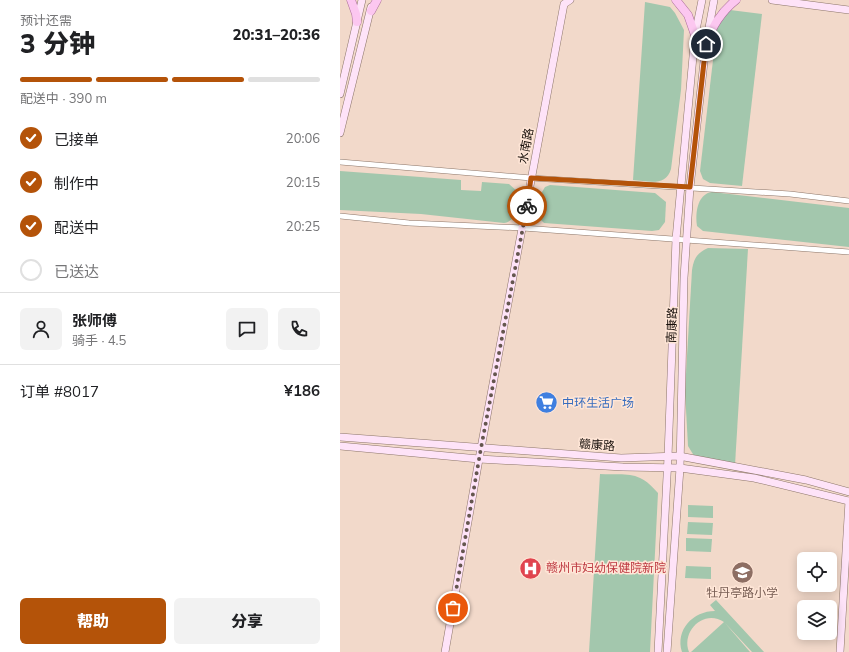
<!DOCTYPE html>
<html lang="zh">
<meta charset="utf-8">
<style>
:root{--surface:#fff;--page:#f2f2f2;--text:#202124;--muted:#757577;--line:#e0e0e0;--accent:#b45309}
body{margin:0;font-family:Mulish,"Noto Sans SC",sans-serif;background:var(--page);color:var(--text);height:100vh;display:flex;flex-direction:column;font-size:15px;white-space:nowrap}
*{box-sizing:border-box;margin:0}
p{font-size:13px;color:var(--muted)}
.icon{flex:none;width:22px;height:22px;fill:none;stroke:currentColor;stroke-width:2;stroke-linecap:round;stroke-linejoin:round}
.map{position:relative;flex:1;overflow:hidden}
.side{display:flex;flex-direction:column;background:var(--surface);width:340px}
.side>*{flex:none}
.fabs{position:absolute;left:457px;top:552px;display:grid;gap:8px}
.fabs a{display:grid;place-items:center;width:40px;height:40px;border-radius:6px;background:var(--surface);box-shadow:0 2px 10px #0003;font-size:20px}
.pin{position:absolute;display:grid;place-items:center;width:34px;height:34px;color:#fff;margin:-17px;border:2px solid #fff;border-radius:50%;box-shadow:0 1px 4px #0007}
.courier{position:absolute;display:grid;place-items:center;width:40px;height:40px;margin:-20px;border:3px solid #b45309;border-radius:50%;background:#fff;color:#222;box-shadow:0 1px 5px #0007}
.head em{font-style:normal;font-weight:800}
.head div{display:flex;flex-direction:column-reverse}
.head{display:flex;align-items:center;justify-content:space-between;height:68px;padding:0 20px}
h1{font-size:26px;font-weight:800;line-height:30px}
.bar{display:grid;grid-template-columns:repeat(4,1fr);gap:6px 4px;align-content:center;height:48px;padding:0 20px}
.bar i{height:5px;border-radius:3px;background:var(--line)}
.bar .selected{background:var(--accent)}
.bar p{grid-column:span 4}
.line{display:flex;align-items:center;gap:10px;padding:0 20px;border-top:1px solid var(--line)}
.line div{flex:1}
.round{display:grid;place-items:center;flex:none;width:42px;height:42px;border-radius:6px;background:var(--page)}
ol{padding:0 20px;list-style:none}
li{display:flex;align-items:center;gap:12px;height:44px}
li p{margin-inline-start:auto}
li .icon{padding:4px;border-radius:50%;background:var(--accent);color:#fff;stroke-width:4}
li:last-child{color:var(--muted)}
li i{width:22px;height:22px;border:2px solid var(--line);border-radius:50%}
.action{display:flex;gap:8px;margin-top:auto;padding:8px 20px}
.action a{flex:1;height:46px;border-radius:6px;background:var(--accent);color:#fff;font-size:16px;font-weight:800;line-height:46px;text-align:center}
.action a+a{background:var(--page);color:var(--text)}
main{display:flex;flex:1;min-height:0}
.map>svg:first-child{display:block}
</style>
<main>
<section class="side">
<div class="head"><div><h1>3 分钟</h1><p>预计还需</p></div><em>20:31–20:36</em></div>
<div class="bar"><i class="selected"></i><i class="selected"></i><i class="selected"></i><i></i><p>配送中 · 390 m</p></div>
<ol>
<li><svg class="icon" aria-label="check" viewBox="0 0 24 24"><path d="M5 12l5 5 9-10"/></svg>已接单<p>20:06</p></li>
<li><svg class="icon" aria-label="check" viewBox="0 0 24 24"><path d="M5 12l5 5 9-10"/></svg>制作中<p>20:15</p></li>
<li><svg class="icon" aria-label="check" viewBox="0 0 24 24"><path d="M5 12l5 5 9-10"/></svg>配送中<p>20:25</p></li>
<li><i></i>已送达</li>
</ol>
<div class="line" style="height:72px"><a class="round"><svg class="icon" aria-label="person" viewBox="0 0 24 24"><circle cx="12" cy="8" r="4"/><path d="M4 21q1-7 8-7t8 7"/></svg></a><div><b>张师傅</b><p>骑手 · 4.5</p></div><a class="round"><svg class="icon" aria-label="chat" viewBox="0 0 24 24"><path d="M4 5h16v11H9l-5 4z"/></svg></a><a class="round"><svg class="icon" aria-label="phone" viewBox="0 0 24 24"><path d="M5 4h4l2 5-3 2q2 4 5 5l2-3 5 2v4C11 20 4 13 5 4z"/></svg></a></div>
<div class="line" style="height:52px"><div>订单 #8017</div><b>¥186</b></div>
<div class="action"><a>帮助</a><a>分享</a></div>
</section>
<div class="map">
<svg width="509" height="652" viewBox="0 0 509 652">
<rect width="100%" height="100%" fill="#f2d9ca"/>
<!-- green -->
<g fill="#a3c7ad">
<path d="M305,2L330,7L335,13L344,30L341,90L331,169C326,187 308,181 293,180Z"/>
<polygon points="390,10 422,14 402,186 370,183 363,179 360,171 377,26"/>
<path d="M0,171L121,180V190L141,191L142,182L169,184L178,192C177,203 178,221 164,223L81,214L0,210Z"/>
<polygon points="210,185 315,193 326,202 325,222 319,230 312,231 204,223 198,217 202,192 205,187"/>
<path d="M372,192L509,208V247L363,231L357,226C355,214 357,194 372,192Z"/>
<path d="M368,248L408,249L395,465L356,459L348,446L345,391L352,270C354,258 357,253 368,248Z"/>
<path d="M260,474C287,475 299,470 318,493L310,652H249Z"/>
<polygon points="348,505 373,506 373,518 348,517"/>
<polygon points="348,522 373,523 372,535 347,534"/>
<polygon points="346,538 372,539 371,552 346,551"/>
<polygon points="346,566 371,567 371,579 345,578"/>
<path d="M376,600L424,652H412L385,623L410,652H351L384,622C364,609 341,631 349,652H342C335,630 353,611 375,611L370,605Z"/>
</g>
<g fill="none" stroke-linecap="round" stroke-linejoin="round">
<defs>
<g id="street">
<polyline points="0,162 191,178 450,194 509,201"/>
<polyline points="0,216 69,223 183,228 509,252"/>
</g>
<g id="secondary">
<polyline points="432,0 509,10"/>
<polyline points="0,94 22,0"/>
<polyline points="0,133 31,7"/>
<polyline points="0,437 281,458 339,456 466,480 509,492"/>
<polyline points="0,446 139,459 283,467 340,468 414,478 509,501"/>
<polyline points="105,652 141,448 224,4 230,0"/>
<polyline points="318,652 328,457 336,239 355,35 362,0"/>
<polyline points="327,652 340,468 344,278 350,187 366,44 374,0"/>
<polyline points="500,652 509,501"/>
</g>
<g id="primary">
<polyline points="11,0 16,14 17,22"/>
<polyline points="336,0 348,15 355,35"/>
<polyline points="31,11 37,0"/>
<path d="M366,44C372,26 381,12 396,0"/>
</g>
</defs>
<!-- street casing -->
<use href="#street" stroke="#8c7669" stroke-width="6"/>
<!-- secondary casing -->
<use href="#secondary" stroke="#8c7669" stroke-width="8"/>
<!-- primary casing -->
<use href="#primary" stroke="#ab6f99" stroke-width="9"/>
<!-- street -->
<use href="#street" stroke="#fff" stroke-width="5"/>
<!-- secondary -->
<use href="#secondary" stroke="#fee3f8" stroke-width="7"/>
<!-- primary -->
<use href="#primary" stroke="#fcc7f0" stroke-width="8"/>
</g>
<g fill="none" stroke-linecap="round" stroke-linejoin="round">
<!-- done -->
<polyline stroke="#64564e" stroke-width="4" stroke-dasharray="0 7.2" points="113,608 141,448 187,206"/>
<!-- route -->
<polyline stroke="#b45309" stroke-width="5" points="187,206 191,178 350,187 366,44"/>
</g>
<!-- icons -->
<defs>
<symbol id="supermarket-disc" viewBox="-11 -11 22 22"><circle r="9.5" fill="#3f7fe0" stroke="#ffe6d7"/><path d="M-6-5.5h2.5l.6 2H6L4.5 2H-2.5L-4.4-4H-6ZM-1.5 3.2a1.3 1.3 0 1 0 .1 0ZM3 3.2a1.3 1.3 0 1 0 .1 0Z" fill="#fff"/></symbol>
<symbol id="hospital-disc" viewBox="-11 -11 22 22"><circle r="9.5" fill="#e0444e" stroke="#ffe6d7"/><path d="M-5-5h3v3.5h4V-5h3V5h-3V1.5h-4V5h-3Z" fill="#fff"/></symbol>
<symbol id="school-disc" viewBox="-11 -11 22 22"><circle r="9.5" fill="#8d6e63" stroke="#ffe6d7"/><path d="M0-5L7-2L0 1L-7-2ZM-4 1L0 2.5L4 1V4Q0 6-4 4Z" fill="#fff"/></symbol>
</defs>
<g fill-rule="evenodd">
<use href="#supermarket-disc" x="194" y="390" width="25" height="25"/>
<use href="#hospital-disc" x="178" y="556" width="25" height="25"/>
<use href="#school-disc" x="390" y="560" width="25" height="25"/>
</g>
<g text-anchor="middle" stroke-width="3" stroke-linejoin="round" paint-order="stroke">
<!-- street labels -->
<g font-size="12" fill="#18100b" stroke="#ffe6d7">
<text transform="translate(186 146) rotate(-79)" y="4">水南路</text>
<text transform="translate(332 325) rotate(-88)" y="4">南康路</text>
<text transform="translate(257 445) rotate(4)" y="4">赣康路</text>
</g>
<!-- shop labels -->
<g font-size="12" fill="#366cbe" stroke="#ffe6d7" text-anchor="start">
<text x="222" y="407">中环生活广场</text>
</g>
<!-- health labels -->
<g font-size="12" fill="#be3a42" stroke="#ffe6d7" text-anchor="start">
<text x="206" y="572">赣州市妇幼保健院新院</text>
</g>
<!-- education labels -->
<g font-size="12" fill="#785e54" stroke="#ffe6d7">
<text x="402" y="597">牡丹亭路小学</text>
</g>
</g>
</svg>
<div class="fabs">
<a><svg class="icon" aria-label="locate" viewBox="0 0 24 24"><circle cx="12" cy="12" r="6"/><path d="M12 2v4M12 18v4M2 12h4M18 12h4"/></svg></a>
<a><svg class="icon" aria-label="layers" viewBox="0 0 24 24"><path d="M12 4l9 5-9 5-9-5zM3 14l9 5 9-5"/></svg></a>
</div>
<div class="pin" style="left:113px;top:608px;background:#ea580c"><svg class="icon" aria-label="bag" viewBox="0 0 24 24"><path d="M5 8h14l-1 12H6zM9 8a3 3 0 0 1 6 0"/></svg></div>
<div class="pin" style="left:366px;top:44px;background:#1f2937"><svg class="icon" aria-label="home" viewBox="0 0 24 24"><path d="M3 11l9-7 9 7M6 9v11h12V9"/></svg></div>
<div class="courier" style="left:187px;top:206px"><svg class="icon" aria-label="bike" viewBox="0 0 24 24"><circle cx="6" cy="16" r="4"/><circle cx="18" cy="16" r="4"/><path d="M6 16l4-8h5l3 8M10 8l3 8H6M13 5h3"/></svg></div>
</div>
</main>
